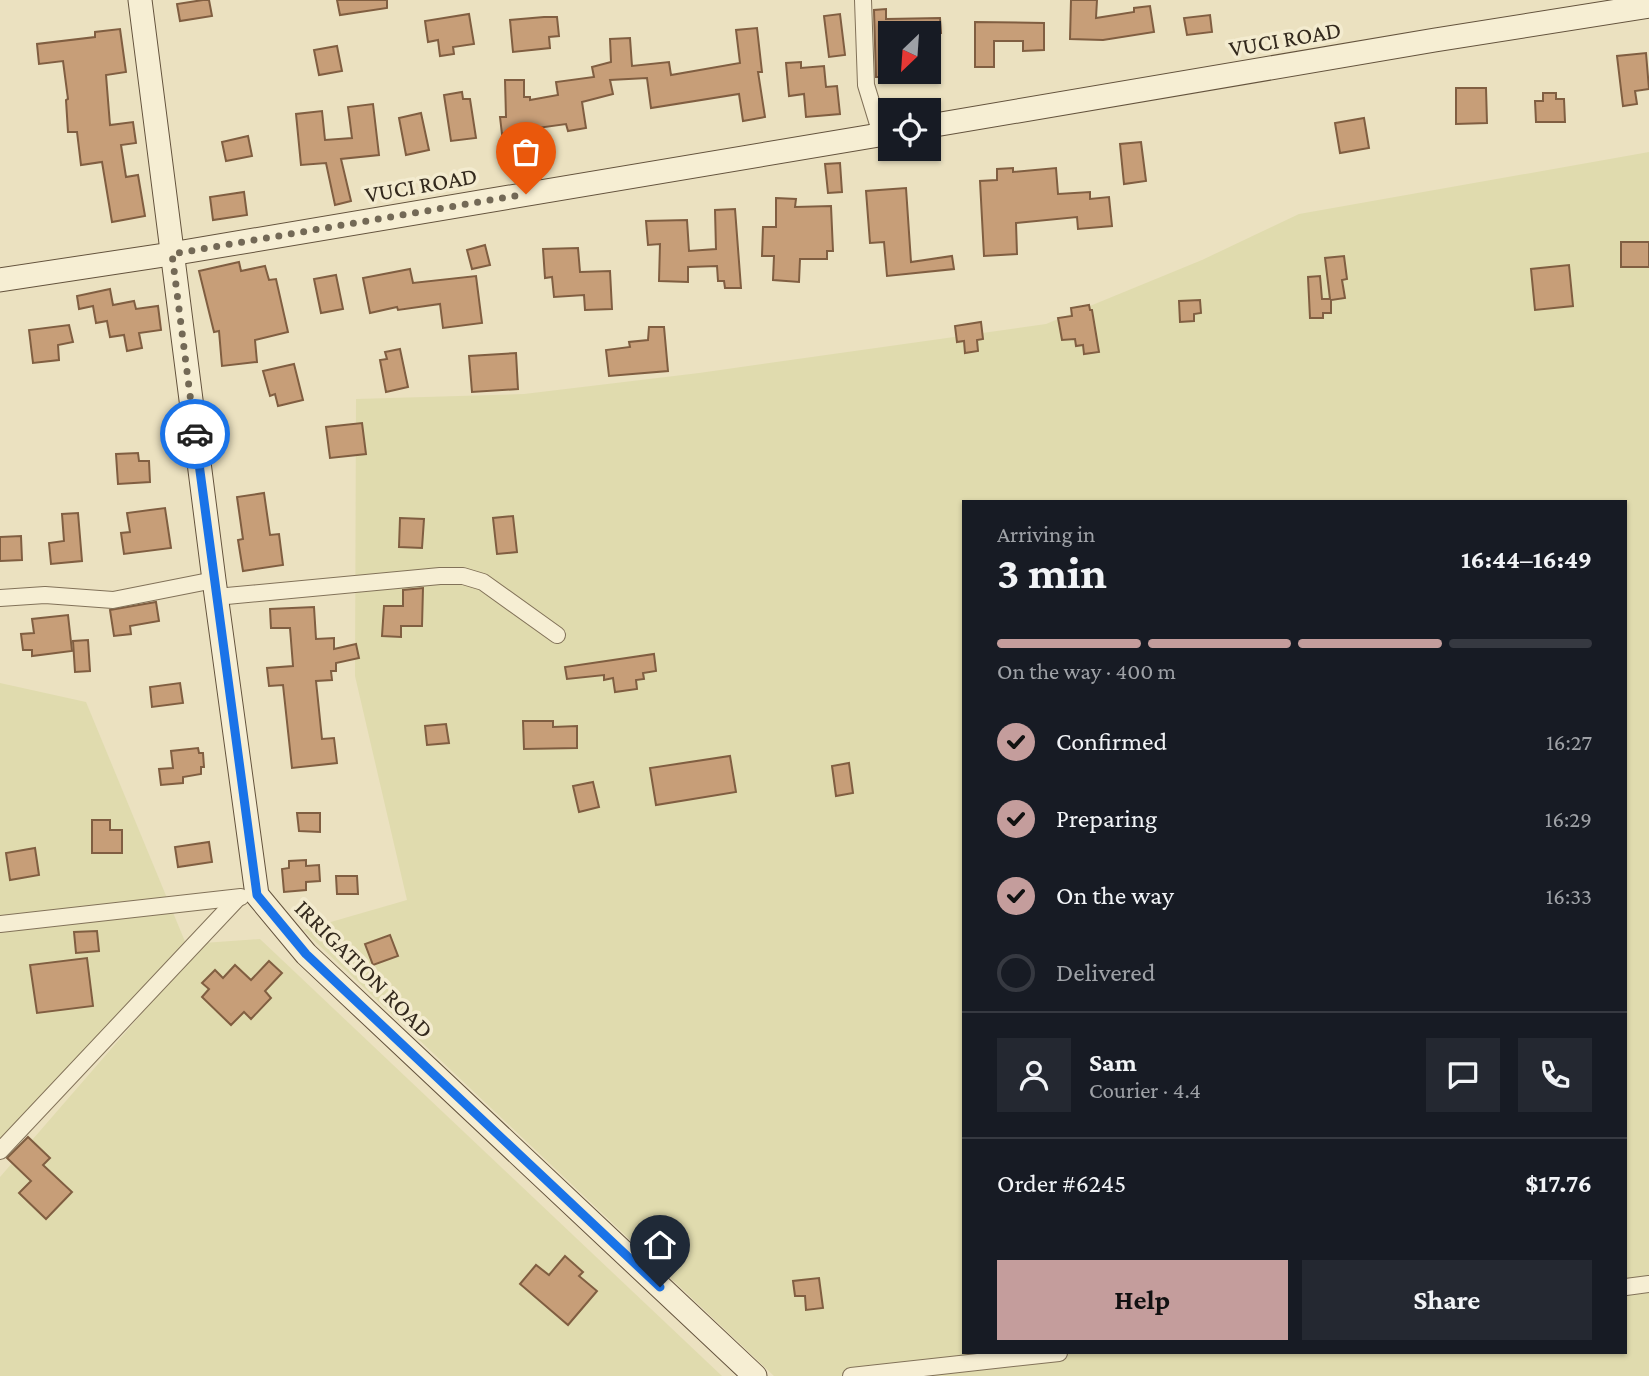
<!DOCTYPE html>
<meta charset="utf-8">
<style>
:root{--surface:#171b24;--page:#242831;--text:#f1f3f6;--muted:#9ea1a6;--line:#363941;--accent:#c49d9c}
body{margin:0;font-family:"Crimson Pro",serif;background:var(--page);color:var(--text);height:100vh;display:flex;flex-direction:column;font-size:26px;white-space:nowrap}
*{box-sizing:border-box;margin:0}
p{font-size:23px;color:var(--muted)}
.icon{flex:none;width:38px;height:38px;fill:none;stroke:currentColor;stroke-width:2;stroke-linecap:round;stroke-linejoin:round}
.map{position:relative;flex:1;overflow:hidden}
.sheet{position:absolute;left:962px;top:500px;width:665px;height:854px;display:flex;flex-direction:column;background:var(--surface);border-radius:0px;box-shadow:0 2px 5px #0004}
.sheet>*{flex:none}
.needle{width:46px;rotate:205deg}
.fabs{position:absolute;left:878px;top:21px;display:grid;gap:14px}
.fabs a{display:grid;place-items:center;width:63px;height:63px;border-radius:0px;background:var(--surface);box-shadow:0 2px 5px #0004;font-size:35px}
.pin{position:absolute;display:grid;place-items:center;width:60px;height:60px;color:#fff;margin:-72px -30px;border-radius:50% 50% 50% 0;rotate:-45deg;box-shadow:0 0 7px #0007}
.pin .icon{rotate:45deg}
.courier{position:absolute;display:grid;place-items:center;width:70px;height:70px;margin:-35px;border:5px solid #1a73e8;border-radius:50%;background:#fff;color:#222;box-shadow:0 2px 9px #0007}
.summary em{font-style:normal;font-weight:700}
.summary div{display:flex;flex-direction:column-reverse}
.summary{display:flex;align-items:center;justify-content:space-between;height:119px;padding:0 35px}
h1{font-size:46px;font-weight:700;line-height:52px}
.bar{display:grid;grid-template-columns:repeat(4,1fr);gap:10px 7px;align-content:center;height:84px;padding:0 35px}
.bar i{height:9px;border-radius:5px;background:var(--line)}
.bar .selected{background:var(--accent)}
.bar p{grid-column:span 4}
.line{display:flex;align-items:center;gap:18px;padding:0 35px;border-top:2px solid var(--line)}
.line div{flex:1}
.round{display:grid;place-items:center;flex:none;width:74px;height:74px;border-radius:0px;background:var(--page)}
ol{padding:0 35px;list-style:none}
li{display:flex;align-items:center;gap:21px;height:77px}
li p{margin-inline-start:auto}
li .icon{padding:7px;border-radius:50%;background:var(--accent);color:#111;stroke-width:4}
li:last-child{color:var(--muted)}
li i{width:38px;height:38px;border:4px solid var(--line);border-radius:50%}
.cta{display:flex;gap:14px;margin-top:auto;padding:14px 35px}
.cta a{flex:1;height:80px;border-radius:0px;background:var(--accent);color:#111;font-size:28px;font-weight:700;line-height:80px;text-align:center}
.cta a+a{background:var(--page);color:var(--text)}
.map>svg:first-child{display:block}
</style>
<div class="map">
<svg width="1649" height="1376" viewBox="0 0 1649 1376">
<rect width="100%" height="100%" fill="#ebe1c0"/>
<!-- farmland -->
<g fill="#e0dbae" fill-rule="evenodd">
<path d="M1649,152V1376H774L303,930L407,900L355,676L356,399L524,394L699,373L1046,324L1202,260L1299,214ZM964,502H1626V1353H964Z"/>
<polygon points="0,683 86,702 186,944 0,1146"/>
<polygon points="260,939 722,1376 0,1376 0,1177 203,943"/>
</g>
<!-- building -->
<g fill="#c79e78" stroke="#805e41" stroke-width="2">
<polygon points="203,0 209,0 212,16 180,21 177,4"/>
<polygon points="337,0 387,0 387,8 340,15"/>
<polygon points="1071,0 1097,0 1096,18 1134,12 1134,8 1150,6 1154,32 1103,40 1070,39"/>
<polygon points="886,9 886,19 940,18 941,33 887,33 888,62 881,63 881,77 876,77 874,10"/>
<polygon points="469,14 474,44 453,47 454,54 440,56 438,40 428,42 425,21"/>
<polygon points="840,14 845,55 829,57 824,16"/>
<polygon points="1210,15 1212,32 1187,35 1184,18"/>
<polygon points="544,17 557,17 559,36 549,37 550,48 513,52 510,20"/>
<polygon points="975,22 1044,23 1044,50 1023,51 1023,41 994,41 994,67 975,67"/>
<polygon points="757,28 762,72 758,72 765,117 743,121 739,94 651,108 647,78 610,80 613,94 582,102 586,128 568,131 566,124 537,128 539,139 509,143 508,133 502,134 500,117 506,117 505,80 524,80 524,97 530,97 530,100 558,95 556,82 594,77 592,67 611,62 610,39 630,38 632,66 669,62 671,75 740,63 736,30"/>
<polygon points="120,29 126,72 106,75 110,125 133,122 136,143 121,145 126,177 138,175 145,216 112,222 102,162 81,165 77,132 68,132 66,100 68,99 63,61 39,64 37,44 95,37 95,32"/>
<polygon points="337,46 342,71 319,75 314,50"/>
<polygon points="1646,53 1649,89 1635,91 1637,104 1623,106 1617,56"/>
<polygon points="801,62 801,68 824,66 826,87 837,86 840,114 806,117 804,94 789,96 786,63"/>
<polygon points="1456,88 1486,88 1487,123 1456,124"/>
<polygon points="462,92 463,99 470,99 476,138 451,141 444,95"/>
<polygon points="1543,93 1556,93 1556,99 1564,99 1565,122 1536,122 1535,101 1543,101"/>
<polygon points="373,104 379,155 341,159 351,201 335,205 326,163 301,165 296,114 322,111 325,140 352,138 348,107"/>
<polygon points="421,113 429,150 406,155 399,118"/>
<polygon points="1364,118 1369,148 1340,153 1335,123"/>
<polygon points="248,136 252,156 226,161 222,142"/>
<polygon points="1141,142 1146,181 1124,184 1120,144"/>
<polygon points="840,163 842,192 828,193 825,164"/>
<polygon points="1013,168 1013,172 1056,168 1058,194 1090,192 1090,199 1109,197 1112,226 1078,229 1077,217 1016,223 1017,254 984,256 980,181 997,180 997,169"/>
<polygon points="906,188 911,262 952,256 954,269 887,276 884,242 870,243 866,191"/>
<polygon points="244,192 247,215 213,220 210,197"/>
<polygon points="776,198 796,199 795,207 831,206 833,251 827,251 827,259 800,259 799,282 773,280 774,256 762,256 763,227 776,227"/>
<polygon points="735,209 741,288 725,288 724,281 718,281 717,266 688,267 688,282 659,281 660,244 648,245 646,221 687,220 689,251 716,249 715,210"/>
<rect x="1621" y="242" width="28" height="25"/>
<polygon points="485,245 490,265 472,269 467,250"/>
<polygon points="578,248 580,272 610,271 612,309 585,310 584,295 554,297 552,277 545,278 543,249"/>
<polygon points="1344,256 1347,279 1342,280 1345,298 1331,300 1331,313 1323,313 1323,318 1310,318 1308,277 1320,276 1322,299 1330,299 1325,258"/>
<polygon points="239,262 241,271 265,266 269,280 276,279 288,332 255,340 257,362 222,366 219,331 214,332 199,271"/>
<polygon points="1569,265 1573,306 1535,310 1531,269"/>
<polygon points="410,269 413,283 476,276 482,323 443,328 440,304 398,310 397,307 370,313 363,278"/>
<polygon points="336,275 343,309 321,313 314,279"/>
<polygon points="110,289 113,305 134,301 136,309 158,306 161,330 139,333 142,348 127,351 124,335 110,337 107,321 96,323 93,306 79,309 77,296"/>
<polygon points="1200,300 1201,313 1194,314 1194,321 1180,322 1179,301"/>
<polygon points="1089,305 1090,310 1092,310 1099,352 1084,354 1083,345 1076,346 1075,339 1062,340 1058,318 1072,316 1071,308"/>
<polygon points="981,322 983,339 977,340 978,351 965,353 964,341 957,342 955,326"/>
<polygon points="69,325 73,342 58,345 59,360 33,363 29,330"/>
<polygon points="649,327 664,327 668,371 609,376 606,350 630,347 629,342 648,340"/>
<polygon points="400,349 408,387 386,392 380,360 387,359 385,352"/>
<polygon points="516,353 518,389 472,392 469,356"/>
<polygon points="294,364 303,400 278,406 275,394 270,396 263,371"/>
<polygon points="362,423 366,454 330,458 326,427"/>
<polygon points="138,453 139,461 149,461 150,482 118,484 116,454"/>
<polygon points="264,493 270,535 279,534 283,565 243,571 238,540 243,539 237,497"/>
<polygon points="165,508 171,548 124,554 121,533 130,532 127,513"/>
<polygon points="78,513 82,561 51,564 49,543 64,541 62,514"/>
<polygon points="513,516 517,552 497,554 493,518"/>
<polygon points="400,518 424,519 422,548 399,547"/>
<polygon points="21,536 22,560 0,561 0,537"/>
<polygon points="423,588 422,626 401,626 401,637 382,636 384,606 403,606 403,590"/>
<polygon points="156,602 159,621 130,626 131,634 114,636 110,610"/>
<polygon points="314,607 316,639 334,638 334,649 356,644 359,658 336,663 336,671 331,671 332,680 316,681 322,739 334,738 337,763 292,768 283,685 269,686 267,668 293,666 290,628 271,628 270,609"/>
<polygon points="68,615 72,651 32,656 32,650 23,650 21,634 34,633 32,619"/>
<polygon points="88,640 90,671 75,672 73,641"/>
<polygon points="654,654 656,671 643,673 644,679 636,680 637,689 615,692 613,678 604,680 604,675 567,679 565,667"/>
<polygon points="180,683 183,703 152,707 150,687"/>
<polygon points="523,721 553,721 553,727 577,726 577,748 524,749"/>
<polygon points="446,724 449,743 427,745 425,726"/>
<polygon points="198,748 199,753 203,753 204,767 201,767 201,774 183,777 183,783 161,785 159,769 173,768 171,751"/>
<polygon points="730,756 736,792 656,805 650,768"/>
<polygon points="849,763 853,793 836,796 832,766"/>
<polygon points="593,782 599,807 579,812 573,786"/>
<polygon points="297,813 320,813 320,832 299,831"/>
<polygon points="92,820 110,820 110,830 122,830 122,853 92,853"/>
<polygon points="209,842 212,862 178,867 175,847"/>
<polygon points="35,848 39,875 10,880 6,853"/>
<polygon points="306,860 306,866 319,865 320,881 306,882 306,890 284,892 282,869 289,868 289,861"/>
<polygon points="336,876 357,876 358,894 337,894"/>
<polygon points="97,931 99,951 76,953 74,932"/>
<polygon points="390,935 398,956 373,965 365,944"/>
<polygon points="87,958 93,1006 37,1013 30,965"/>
<polygon points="269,961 282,973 265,991 271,998 251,1019 244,1012 231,1025 202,997 209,989 202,983 215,970 223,978 235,965 251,980"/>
<polygon points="28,1137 50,1158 43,1165 72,1192 46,1219 19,1193 31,1181 7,1158"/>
<polygon points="565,1256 583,1272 579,1276 597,1291 568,1325 520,1284 536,1265 549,1275"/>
<polygon points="819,1278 823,1308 806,1310 805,1296 795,1296 793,1281"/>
</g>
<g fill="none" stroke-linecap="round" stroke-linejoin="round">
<defs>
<g id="street">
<polyline points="863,0 866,85 881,134"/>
<polyline points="216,597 440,576 463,576 483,582 557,635"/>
<polyline points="0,598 45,595 113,600 214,580"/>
<polyline points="0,924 241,897"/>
<polyline points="0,1151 238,898"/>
<polyline points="1626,1287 1649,1284"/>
<polyline points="851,1376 1059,1353"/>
</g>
<g id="secondary">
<polyline points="140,0 214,580 257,895 306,954 755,1376"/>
<polyline points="929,126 1435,40 1649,6"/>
<polyline points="0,280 171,254 891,133"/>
</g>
</defs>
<!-- street casing -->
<use href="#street" stroke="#827259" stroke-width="18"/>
<!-- secondary casing -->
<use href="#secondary" stroke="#64533d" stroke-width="25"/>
<!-- street -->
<use href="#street" stroke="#f6eed3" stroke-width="16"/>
<!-- secondary -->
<use href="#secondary" stroke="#f6eed3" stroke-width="23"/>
</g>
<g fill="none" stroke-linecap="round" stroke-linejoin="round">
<!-- done -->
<polyline stroke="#736956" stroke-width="7" stroke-dasharray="0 12.6" points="195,434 172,254 526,194"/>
<!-- route -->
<polyline stroke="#1a73e8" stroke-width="9" points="195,434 257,895 306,954 660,1287"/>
</g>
<g text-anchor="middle" stroke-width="7" stroke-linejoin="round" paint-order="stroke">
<!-- street labels -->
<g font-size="24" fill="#33291d" stroke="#f3ebcf">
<text transform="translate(1285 39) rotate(-10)" y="8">VUCI ROAD</text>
<text transform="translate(421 185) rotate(-10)" y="8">VUCI ROAD</text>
<text transform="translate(364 969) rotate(45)" y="8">IRRIGATION ROAD</text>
</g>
</g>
</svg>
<div class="fabs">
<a><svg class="needle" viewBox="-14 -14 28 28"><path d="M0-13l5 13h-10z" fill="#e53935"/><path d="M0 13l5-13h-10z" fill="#9ea1a6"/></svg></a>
<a><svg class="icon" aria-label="locate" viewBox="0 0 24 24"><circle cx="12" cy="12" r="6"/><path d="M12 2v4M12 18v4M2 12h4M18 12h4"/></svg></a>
</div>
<div class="pin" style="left:526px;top:194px;background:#ea580c"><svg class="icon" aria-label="bag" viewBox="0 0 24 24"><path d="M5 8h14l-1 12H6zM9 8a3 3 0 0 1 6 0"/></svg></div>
<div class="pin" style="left:660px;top:1287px;background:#1f2937"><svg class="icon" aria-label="home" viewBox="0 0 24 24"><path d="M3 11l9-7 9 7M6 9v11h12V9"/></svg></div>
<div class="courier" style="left:195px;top:434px"><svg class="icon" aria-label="car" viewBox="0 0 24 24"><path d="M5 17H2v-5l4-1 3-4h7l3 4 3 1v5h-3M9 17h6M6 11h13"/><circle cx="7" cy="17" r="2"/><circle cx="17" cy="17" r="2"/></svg></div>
<section class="sheet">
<div class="summary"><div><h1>3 min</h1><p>Arriving in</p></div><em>16:44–16:49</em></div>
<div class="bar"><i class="selected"></i><i class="selected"></i><i class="selected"></i><i></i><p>On the way · 400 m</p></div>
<ol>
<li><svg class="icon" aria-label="check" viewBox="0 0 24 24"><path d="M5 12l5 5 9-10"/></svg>Confirmed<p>16:27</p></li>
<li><svg class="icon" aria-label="check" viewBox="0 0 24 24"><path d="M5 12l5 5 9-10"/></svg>Preparing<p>16:29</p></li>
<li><svg class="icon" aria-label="check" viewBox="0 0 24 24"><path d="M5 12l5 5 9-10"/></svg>On the way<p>16:33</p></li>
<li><i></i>Delivered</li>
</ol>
<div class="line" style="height:126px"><a class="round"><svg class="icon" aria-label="person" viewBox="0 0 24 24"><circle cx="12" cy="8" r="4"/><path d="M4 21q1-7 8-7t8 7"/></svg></a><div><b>Sam</b><p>Courier · 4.4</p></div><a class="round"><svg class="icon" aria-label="chat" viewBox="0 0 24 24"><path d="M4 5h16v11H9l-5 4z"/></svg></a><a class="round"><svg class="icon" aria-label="phone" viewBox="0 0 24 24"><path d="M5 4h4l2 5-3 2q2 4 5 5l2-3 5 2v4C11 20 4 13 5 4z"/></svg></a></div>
<div class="line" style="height:91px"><div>Order #6245</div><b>$17.76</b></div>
<div class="cta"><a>Help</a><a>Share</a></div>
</section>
</div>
